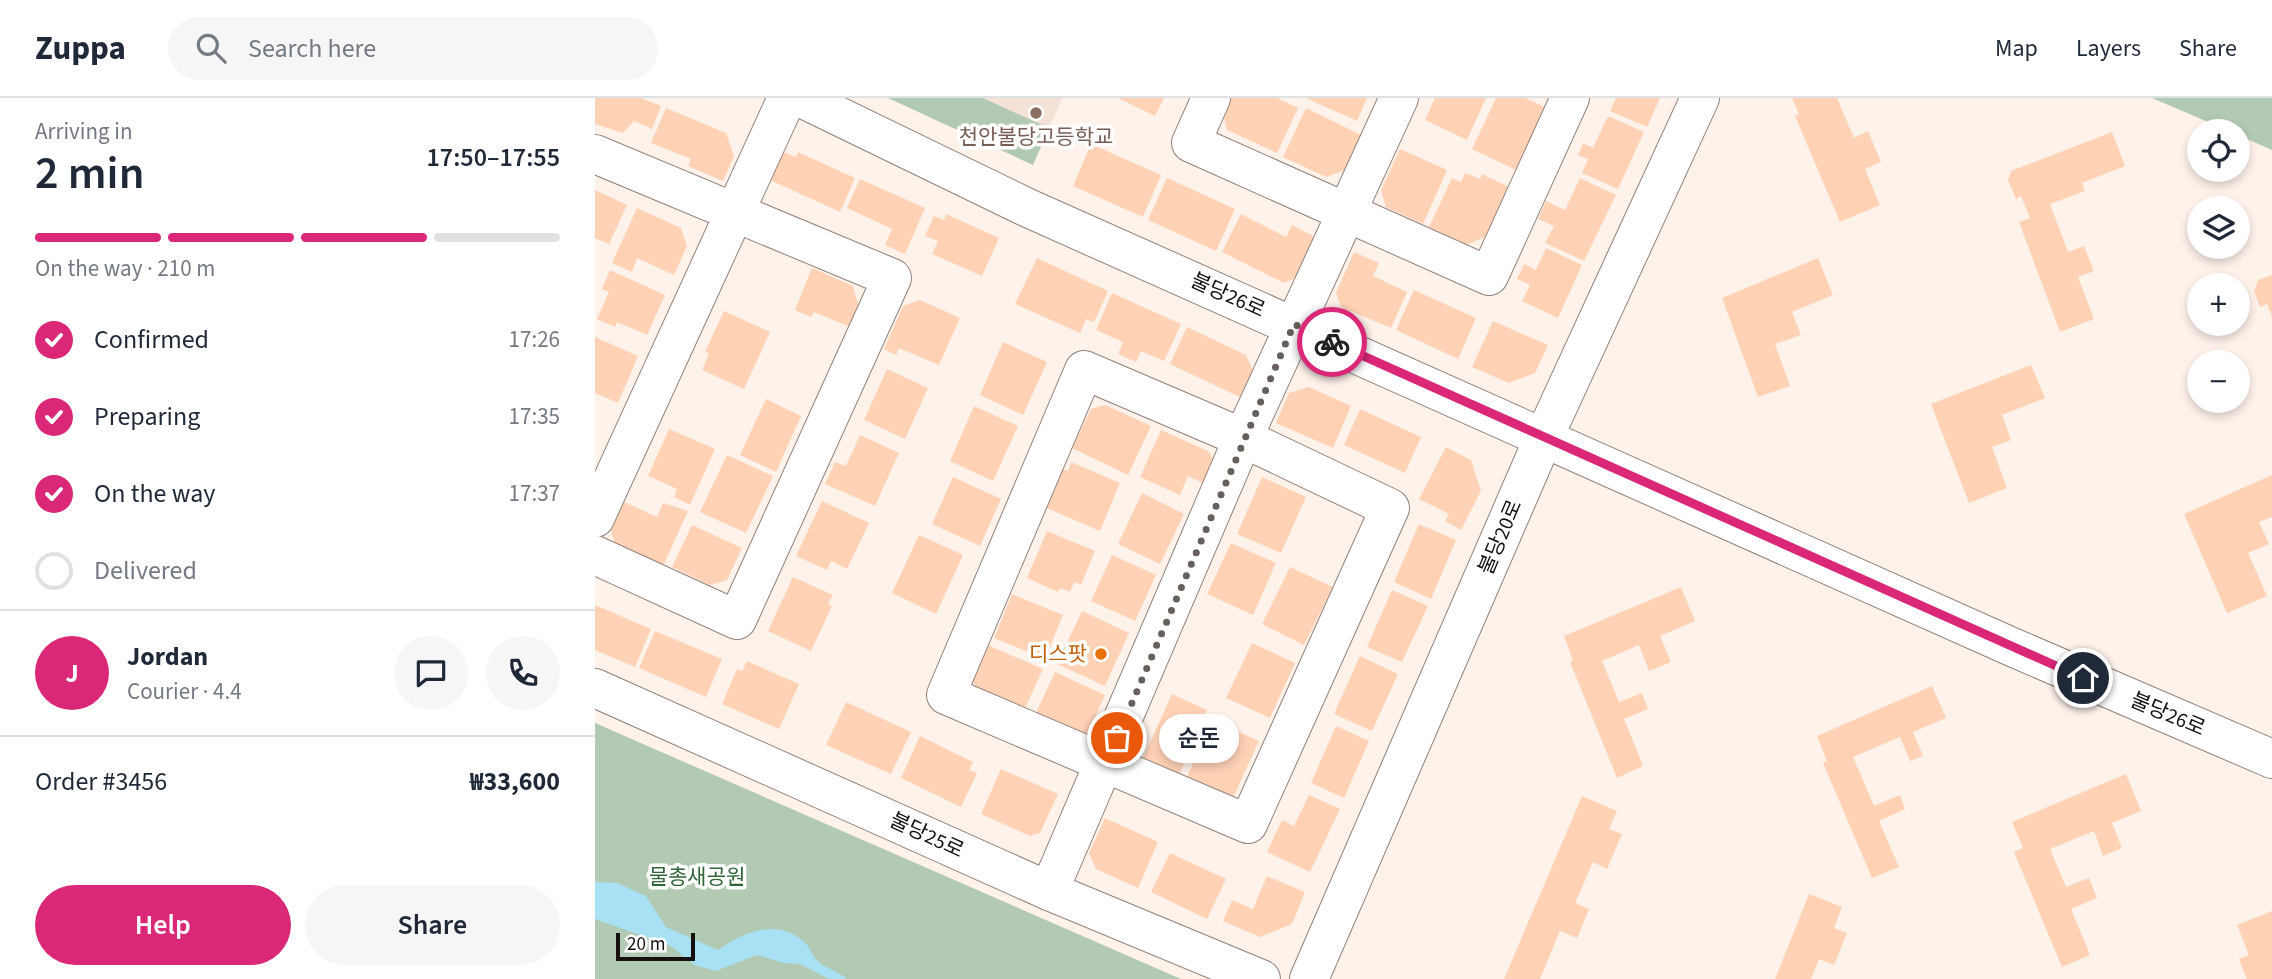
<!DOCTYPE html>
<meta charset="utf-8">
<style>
:root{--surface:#fff;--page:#f6f6f7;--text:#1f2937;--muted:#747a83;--line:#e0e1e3;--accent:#db2777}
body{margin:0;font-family:"Source Sans 3","Noto Sans KR",sans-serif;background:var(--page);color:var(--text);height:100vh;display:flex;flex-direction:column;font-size:26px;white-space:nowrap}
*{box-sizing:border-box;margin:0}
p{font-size:23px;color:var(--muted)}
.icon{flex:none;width:38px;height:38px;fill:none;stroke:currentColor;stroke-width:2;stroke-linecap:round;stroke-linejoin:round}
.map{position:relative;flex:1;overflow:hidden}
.side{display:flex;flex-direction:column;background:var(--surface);width:595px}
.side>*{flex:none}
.buttons{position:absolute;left:1592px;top:21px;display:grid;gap:14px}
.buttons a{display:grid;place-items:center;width:63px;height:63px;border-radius:50%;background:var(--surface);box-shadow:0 4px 10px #0003;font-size:35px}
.scale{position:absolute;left:21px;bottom:18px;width:79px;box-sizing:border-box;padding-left:7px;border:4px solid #15100d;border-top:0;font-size:19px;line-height:24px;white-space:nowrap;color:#15100d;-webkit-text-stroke:5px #fff;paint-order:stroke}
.pin{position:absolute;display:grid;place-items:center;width:60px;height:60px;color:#fff;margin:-30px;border:4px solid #fff;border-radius:50%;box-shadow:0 2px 7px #0007}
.courier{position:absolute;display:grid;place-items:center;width:70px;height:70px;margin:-35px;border:5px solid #db2777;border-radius:50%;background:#fff;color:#222;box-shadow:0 2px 9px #0007}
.bubble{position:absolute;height:49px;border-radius:24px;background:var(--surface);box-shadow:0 4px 10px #0003;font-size:23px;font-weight:600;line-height:49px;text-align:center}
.summary em{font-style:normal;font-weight:600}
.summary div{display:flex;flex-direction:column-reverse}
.summary{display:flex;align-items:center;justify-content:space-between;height:119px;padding:0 35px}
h1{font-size:46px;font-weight:600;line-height:52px}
.bar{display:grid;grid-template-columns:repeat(4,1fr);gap:10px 7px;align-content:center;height:84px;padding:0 35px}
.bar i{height:9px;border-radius:5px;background:var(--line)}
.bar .active{background:var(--accent)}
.bar p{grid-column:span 4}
.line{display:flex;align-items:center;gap:18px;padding:0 35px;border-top:2px solid var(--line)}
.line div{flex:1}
.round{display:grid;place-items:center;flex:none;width:74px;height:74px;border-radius:37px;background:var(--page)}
ol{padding:0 35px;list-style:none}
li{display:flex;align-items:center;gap:21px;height:77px}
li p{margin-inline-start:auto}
li .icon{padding:7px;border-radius:50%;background:var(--accent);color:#fff;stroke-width:4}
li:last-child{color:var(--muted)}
li i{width:38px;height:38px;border:4px solid var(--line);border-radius:50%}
.cta{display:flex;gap:14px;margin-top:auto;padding:14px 35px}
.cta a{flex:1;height:80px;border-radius:42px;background:var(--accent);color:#fff;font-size:28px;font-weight:600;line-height:80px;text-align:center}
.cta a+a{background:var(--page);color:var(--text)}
header{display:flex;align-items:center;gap:42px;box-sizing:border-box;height:98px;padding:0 35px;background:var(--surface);border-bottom:2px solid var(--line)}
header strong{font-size:33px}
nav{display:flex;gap:38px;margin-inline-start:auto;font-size:24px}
.search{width:490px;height:63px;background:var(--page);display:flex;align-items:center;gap:18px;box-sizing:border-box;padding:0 24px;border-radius:38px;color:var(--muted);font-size:26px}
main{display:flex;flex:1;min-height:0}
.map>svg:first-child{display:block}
</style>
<header>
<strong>Zuppa</strong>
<div class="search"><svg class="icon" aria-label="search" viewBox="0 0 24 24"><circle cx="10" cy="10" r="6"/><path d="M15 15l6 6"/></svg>Search here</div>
<nav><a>Map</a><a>Layers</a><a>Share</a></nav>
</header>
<main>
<section class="side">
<div class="summary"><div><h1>2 min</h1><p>Arriving in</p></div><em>17:50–17:55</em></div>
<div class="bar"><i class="active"></i><i class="active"></i><i class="active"></i><i></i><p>On the way · 210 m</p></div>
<ol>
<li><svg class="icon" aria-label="check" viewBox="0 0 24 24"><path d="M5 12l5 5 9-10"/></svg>Confirmed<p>17:26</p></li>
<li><svg class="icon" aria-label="check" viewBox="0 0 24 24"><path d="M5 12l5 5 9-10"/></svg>Preparing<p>17:35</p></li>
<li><svg class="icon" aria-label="check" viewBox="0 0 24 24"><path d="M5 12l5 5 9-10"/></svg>On the way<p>17:37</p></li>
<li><i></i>Delivered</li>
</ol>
<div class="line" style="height:126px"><b class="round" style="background:var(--accent);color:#fff">J</b><div><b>Jordan</b><p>Courier · 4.4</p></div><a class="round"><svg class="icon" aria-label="chat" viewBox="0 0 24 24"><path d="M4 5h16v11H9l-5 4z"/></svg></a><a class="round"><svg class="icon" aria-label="phone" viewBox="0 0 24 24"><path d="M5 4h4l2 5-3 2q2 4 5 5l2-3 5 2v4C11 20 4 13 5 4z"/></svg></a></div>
<div class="line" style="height:91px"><div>Order #3456</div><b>₩33,600</b></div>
<div class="cta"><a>Help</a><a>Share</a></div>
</section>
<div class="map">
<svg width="1677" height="881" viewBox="0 0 1677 881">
<rect width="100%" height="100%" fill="#fff2eb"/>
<!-- built -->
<polygon fill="#f4e1d7" points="388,0 467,0 454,30"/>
<!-- green -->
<g fill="#b2c9b3">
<polygon points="293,0 388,0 454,30 438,67"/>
<polygon points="1557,0 1677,0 1677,52 1643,37 1643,33 1634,33"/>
<polygon points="0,625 586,881 0,881"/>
</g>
<!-- water -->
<path fill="#a8e1f3" d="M0,784L22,785L51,798L71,829L123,852C150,833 184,819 211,846C216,851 218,860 224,864C232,871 243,873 252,881H234L205,866L189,865L162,857L121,873L99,867L76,848L0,821Z"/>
<!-- building -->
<g fill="#ffd2b6">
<polygon points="0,0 46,0 66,8 57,31 39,23 28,35 0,26"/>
<polygon points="523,0 569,0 560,18"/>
<polygon points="636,0 682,0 703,10 682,55 632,32 628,16"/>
<polygon points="711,0 772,0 762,23"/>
<polygon points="840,0 891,0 872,42 830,22"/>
<polygon points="901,0 930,0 952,10 923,73 877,51"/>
<polygon points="1021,0 1065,0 1052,29 1015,13"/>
<polygon points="1197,0 1242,0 1259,40 1273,33 1286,64 1270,71 1285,107 1245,124 1200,18 1204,16"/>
<polygon points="71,10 131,35 139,58 128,83 93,68 96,61 56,45"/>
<polygon points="711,10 768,38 751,72 731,79 688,59"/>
<polygon points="1013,18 1049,34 1023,91 987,75 993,61 983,57 988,45 998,50"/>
<polygon points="1517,34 1530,68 1487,85 1490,93 1455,106 1473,154 1489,148 1499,173 1483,179 1499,221 1465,234 1424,124 1435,120 1426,98 1421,101 1413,82 1416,73"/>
<polygon points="496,46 566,77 548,119 478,88"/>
<polygon points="805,51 852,72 828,126 791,109 786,92"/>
<polygon points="188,54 201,59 203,54 260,80 245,114 175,82"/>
<polygon points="870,75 885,81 887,76 914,89 891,138 872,147 834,129 857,80 866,84"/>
<polygon points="572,80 640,111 621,153 553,122"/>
<polygon points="985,80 1021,97 989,163 950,145 959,128 943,121 951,103 970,112"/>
<polygon points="265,81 330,110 310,156 290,147 297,131 252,110"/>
<polygon points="0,92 32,107 14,146 0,140"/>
<polygon points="42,110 86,130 92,148 79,177 42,160 37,174 17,165"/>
<polygon points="351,116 404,140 387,178 337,156 343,143 330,138 339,118 349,122"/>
<polygon points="646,116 691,139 697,127 724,141 705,178 689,185 627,154"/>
<polygon points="951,150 987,167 963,220 927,203 935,187 922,181 929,166 941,172"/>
<polygon points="759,154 784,165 778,178 812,194 796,230 746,209 741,195"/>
<polygon points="442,160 513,193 499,224 491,221 485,235 420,206"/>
<polygon points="1223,160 1238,197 1197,214 1206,237 1180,246 1195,288 1163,299 1127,200"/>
<polygon points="217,170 258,188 264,210 255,229 219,214 216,219 200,212"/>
<polygon points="15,172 70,197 52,237 22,224 20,229 2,221 14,194 7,191"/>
<polygon points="1677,177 1677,219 1672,206 1665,209 1659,193 1663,182"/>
<polygon points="819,192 881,220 863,261 801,232"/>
<polygon points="517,195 586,226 569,263 546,253 541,264 523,256 528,244 501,232"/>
<polygon points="325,202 365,220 344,267 304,250 301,257 289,251 308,208"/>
<polygon points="129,213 175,234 149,291 107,272 114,255 110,254"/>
<polygon points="898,223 953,247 940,275 914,285 877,269"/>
<polygon points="592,229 651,257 660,277 649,301 575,266"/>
<polygon points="0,239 43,258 23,305 0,295"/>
<polygon points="408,244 452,264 428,317 385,297"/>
<polygon points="1436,267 1450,300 1407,317 1416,342 1397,349 1412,390 1374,405 1336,306"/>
<polygon points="292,271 333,290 310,341 269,322"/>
<polygon points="714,289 756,308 738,350 681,325 694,295"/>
<polygon points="171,301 206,318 181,374 145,357"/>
<polygon points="510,307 556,328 533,377 477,350 496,311"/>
<polygon points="379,308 423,328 398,383 355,363"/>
<polygon points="765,311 826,339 810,375 749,347"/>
<polygon points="74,331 120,351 95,407 79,399 82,391 53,378"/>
<polygon points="566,332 613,353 618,361 612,387 593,378 585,397 545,379"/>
<polygon points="265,337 304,355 280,408 230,386 240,364 251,368"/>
<polygon points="851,349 876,362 886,393 866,432 850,423 854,416 824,401"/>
<polygon points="132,357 178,378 151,435 105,414"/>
<polygon points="476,364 525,385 505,433 449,409 465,370 473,373"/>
<polygon points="1677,377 1677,419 1664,424 1674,446 1653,455 1672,498 1632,515 1589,416"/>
<polygon points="358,379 406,401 385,448 337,426"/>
<polygon points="667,379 711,399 686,455 642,436"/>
<polygon points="547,395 589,416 565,466 523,446"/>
<polygon points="25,402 62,419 68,405 93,413 68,468 20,446 14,427"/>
<polygon points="227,403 274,425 252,471 236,463 232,472 201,458"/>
<polygon points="824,426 861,442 836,501 799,484"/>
<polygon points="97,427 147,450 132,482 115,487 77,469"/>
<polygon points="452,433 500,453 486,487 479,484 475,494 465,490 463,494 432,480"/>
<polygon points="324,437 368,457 341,516 297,495"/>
<polygon points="636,445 681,465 658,517 612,496"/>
<polygon points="517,457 561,477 540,523 496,503"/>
<polygon points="695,469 738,489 709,547 667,526"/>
<polygon points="198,479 238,497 233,506 237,508 216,553 173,533"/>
<polygon points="1086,489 1100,523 1065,538 1076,564 1054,573 1044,547 1007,563 1024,604 1047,595 1053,611 1029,621 1048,668 1022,680 975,564 978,563 969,538"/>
<polygon points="797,492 833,508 807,564 772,549"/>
<polygon points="417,496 468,517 450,561 399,540"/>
<polygon points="0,507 56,531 40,569 0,552"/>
<polygon points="487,513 534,535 510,588 462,566"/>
<polygon points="60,533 127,561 111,599 44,570"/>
<polygon points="657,545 700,565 675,620 631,600"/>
<polygon points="390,546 448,571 428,615 384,595 376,580"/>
<polygon points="765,558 803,576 777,633 739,616"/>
<polygon points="152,563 204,586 184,631 127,606 142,571 147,573"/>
<polygon points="460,574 510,597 490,641 434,630"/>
<polygon points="1337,588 1351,620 1318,634 1328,658 1315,663 1305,639 1258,659 1279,708 1305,697 1310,711 1284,723 1304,769 1277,780 1228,665 1232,663 1222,638"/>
<polygon points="577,596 612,612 584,677 548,660"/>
<polygon points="251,604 316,634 296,676 231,647"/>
<polygon points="617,622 664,643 638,700 592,679"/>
<polygon points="741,628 774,643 749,700 716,685"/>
<polygon points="325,638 378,664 374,672 382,675 366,709 306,680"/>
<polygon points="406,671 463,696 445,735 435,738 386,716"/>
<polygon points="1531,676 1546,713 1517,725 1527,750 1508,758 1499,733 1455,751 1471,789 1494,780 1502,800 1476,811 1495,857 1467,869 1419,754 1428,750 1417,724"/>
<polygon points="714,697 745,711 715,774 672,754 687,722 699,728"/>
<polygon points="987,698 1022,713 1014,731 1027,736 1012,771 998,764 980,805 994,811 982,840 965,833 945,881 909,881"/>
<polygon points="510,720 563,744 543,790 501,771 494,755"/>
<polygon points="575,755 631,781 612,821 556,794"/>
<polygon points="672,778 710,794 697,826 665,839 628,823 637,802 658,811"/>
<polygon points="1214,796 1247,809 1239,830 1252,835 1239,867 1224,861 1216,881 1180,881"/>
<polygon points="1677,813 1677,881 1652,881 1644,861 1654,857 1642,827"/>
</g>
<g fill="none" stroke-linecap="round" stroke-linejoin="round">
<defs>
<g id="minor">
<polyline points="206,0 433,110 1417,549 1677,661"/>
<polyline points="616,0 596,45 894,178 975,0"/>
<polyline points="0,56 297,180 142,522 0,457"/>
<polygon points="489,272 648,340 795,410 653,726 351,597"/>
<polyline points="0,420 192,0"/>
<polyline points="0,590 454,793 666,881"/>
<polyline points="454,793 648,340 804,0"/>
<polyline points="714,881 949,339 1105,0"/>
</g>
</defs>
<!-- minor casing -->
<use href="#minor" stroke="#90827a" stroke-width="40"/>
<!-- minor -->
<use href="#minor" stroke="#fff" stroke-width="38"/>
</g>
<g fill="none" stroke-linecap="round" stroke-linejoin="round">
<!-- done -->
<polyline stroke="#675f5b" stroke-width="7" stroke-dasharray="0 12.6" points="522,640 699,226 737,244"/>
<!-- route -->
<polyline stroke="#db2777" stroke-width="9" points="737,244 1488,580"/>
</g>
<!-- markers -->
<circle fill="#8d6e63" stroke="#fff" stroke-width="2.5" cx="441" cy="15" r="7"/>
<circle fill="#e8710a" stroke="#fff" stroke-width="2.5" cx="506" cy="556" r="7"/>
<g text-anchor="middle" stroke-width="7" stroke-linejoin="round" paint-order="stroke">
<!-- education labels -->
<g font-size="21" fill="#785e54" stroke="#fff">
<text x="441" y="46">천안불당고등학교</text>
</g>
<!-- street labels -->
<g font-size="21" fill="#15100d" stroke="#fff">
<text transform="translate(633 197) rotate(24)" y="7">불당26로</text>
<text transform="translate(905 439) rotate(-67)" y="7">불당20로</text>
<text transform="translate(1573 616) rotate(23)" y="7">불당26로</text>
<text transform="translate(332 737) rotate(25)" y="7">불당25로</text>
</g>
<!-- food labels -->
<g font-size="21" fill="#c56008" stroke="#fff" text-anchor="end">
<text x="492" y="563">디스팟</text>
</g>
<!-- park labels -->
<g font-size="21" fill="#306638" stroke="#fff">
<text x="102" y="786">물총새공원</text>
</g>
</g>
</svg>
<div class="buttons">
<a><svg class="icon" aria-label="locate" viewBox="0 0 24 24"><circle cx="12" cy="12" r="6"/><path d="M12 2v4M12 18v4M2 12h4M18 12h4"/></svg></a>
<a><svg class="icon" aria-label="layers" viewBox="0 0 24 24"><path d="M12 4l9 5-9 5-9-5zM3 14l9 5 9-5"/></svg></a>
<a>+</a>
<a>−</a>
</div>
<div class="scale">20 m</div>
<div class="pin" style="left:522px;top:640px;background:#ea580c"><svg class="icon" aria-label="bag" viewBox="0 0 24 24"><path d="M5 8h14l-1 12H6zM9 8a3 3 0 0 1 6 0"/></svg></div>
<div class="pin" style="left:1488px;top:580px;background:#1f2937"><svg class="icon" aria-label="home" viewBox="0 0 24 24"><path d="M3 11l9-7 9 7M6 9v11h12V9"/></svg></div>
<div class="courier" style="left:737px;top:244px"><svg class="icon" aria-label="bike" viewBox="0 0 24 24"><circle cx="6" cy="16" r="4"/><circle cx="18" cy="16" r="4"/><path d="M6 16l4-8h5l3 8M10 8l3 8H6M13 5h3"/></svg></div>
<div class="bubble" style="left:564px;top:616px;width:80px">순돈</div>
</div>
</main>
